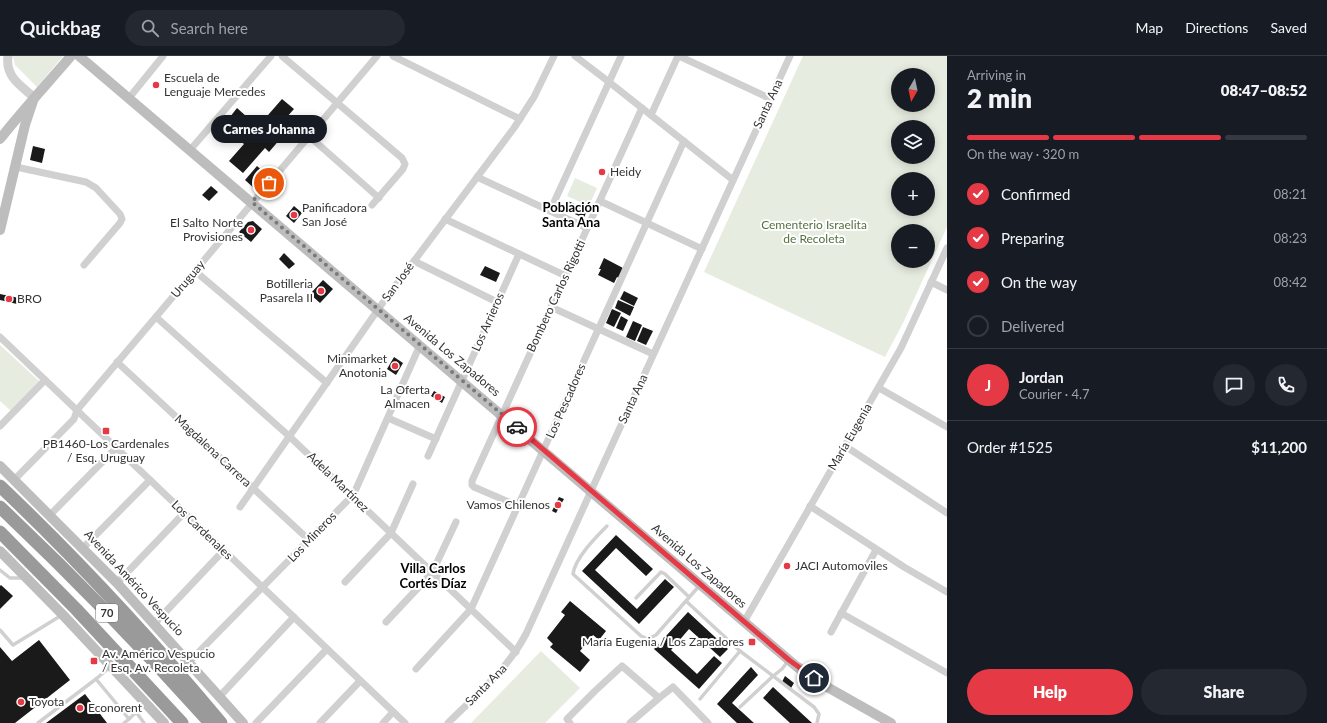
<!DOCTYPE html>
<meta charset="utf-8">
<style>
:root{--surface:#171b24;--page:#242831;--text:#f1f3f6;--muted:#9ea1a6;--line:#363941;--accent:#e63946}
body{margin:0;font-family:Lato,sans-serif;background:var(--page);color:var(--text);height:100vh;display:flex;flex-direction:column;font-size:15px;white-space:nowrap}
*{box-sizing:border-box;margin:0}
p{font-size:13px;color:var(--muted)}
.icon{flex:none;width:22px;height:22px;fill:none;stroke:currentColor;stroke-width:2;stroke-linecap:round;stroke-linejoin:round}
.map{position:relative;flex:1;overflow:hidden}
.side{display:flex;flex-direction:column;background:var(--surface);width:380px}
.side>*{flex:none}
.needle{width:26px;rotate:189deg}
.tools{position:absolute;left:891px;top:12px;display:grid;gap:8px}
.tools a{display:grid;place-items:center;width:44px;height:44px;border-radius:50%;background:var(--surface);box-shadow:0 2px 10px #0003;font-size:20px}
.pin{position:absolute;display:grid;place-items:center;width:34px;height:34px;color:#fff;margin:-17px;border:2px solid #fff;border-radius:50%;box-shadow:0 1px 4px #0007}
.courier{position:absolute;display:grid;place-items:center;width:40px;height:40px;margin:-20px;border:3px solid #e63946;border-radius:50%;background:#fff;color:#222;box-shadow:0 1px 5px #0007}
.bubble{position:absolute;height:28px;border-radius:14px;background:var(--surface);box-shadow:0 2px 10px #0003;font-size:13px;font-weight:800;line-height:28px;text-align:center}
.summary em{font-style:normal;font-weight:800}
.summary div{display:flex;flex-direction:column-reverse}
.summary{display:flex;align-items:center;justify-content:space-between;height:68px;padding:0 20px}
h1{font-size:26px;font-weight:800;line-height:30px}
.bar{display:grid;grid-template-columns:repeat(4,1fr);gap:6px 4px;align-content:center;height:48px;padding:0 20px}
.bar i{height:5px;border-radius:3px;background:var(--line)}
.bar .current{background:var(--accent)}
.bar p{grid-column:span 4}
.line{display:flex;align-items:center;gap:10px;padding:0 20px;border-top:1px solid var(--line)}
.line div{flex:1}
.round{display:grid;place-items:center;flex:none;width:42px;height:42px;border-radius:21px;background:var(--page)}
ol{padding:0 20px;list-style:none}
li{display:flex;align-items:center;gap:12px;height:44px}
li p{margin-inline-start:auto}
li .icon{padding:4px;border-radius:50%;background:var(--accent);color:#fff;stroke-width:4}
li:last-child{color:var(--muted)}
li i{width:22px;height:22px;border:2px solid var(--line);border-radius:50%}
.button{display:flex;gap:8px;margin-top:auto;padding:8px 20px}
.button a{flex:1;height:46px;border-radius:24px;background:var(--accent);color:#fff;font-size:16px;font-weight:800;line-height:46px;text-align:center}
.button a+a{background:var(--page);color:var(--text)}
header{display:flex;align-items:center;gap:24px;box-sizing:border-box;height:56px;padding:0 20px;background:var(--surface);border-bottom:1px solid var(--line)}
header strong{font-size:19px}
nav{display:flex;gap:22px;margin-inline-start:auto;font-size:14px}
.search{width:280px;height:36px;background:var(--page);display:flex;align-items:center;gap:10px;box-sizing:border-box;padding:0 14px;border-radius:22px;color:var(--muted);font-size:15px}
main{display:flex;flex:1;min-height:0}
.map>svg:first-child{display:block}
</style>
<header>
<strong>Quickbag</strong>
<div class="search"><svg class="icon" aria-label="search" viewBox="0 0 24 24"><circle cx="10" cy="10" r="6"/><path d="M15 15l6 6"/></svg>Search here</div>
<nav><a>Map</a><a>Directions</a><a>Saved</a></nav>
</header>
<main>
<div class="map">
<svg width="947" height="667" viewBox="0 0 947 667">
<rect width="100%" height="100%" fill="#fff"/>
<!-- green -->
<g fill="#e6ecdf" fill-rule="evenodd">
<polygon points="13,0 63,0 37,31 15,9"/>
<path d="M803,0H947V171L904,265L885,301L704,216ZM898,19H928V49H898ZM898,71H928V101H898ZM898,123H928V153H898ZM898,175H928V205H898Z"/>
<polygon points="575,122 597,132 589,150 567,140"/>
<polygon points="0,289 39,325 11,355 0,345"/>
<polygon points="541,595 580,632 545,667 471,667"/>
</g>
<!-- building -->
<g fill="#1a1a1a">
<polygon points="282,43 294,53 286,62 293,68 269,96 265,92 243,117 229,105 244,88 223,70 237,52 247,61 244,65 255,74"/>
<polygon points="33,90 45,93 42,107 30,104"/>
<polygon points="257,110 267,119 255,133 245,124"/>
<polygon points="211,130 218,136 209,145 202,139"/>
<polygon points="566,144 587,154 584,162 563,153"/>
<polygon points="294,150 302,157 294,167 286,160"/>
<polygon points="253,165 262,173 251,186 239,176 248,166"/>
<polygon points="284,197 295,208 289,213 279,203"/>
<polygon points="604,202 623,212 619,222 617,221 614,227 598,219 601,213 599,213"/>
<polygon points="485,210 500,217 496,226 480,219"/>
<polygon points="323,224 333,233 320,247 310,238"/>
<polygon points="624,235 638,242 634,250 620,243"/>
<polygon points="0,238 19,242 17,248 0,244"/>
<polygon points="618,244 634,251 630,260 615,252"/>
<polygon points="612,253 621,257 614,271 606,267"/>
<polygon points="621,260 628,264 623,275 616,272"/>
<polygon points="633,265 642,269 635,285 626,281"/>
<polygon points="643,271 653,275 646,289 637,285"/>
<polygon points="394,301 403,307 396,319 387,313"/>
<polygon points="434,335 445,341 442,347 431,340"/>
<polygon points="559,441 564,443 556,457 552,455"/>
<polygon points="616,479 653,513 646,520 616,492 595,514 637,553 665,523 674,531 639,568 582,515"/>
<polygon points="1,529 13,540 0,553 0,530"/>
<polygon points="570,545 606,575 599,584 593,579 580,595 590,604 580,616 550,591 553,588 547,582 565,559 561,556"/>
<polygon points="688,556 728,593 720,601 689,573 671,594 697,618 714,600 722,607 699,633 654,593"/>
<polygon points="39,584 70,624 15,667 0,667 0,591 12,605"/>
<polygon points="751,611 758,619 732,647 754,667 737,667 717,648"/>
<polygon points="785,620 794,627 791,632 782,626"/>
<polygon points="773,631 812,667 790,667 763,642"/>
<polygon points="85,638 107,667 46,667"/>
</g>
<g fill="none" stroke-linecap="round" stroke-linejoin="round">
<!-- service -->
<g stroke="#d0d0d0" stroke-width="3.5">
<path d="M607,470C596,481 575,502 573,518L641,580L648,583L656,579L700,529"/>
<polyline points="0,514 10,522 24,522"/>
<polyline points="636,542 661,516 665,518 689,541"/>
<polyline points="686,545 740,595 814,651 819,658 817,667"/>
<polyline points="0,574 13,589 62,559"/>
<polyline points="110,611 96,623 129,663 145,648"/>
<polyline points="700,643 740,595"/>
<polyline points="740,651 772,621 782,613 788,605"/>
<polyline points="136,656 144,667"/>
<polyline points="38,667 96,623"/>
<polyline points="124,667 129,663"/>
</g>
<!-- minor -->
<g stroke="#d0d0d0" stroke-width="7">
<polyline points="282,0 402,102 405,108 403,113 372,149"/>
<polyline points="393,0 520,63"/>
<polyline points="575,0 609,26 733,124"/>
<polyline points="679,0 771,43"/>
<polyline points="129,42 163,0"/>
<polyline points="651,59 678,0"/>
<polyline points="309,80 379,142"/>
<polyline points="190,94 271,0"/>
<polyline points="16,111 86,126 96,132 120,158 122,163 120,167 84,209"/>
<polyline points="477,121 587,172"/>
<polyline points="600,145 702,193"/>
<polyline points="550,155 621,0"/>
<polyline points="445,163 566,220"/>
<polyline points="414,205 497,246"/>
<polyline points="195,215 327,327"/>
<polyline points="931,226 947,234"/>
<polyline points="551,251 653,298"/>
<polyline points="156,261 289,380 516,596"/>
<polyline points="0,281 405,667"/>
<polyline points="117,306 309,484"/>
<polyline points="879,332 947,371"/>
<polyline points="388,362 436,383"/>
<polyline points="0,370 45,324"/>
<polyline points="845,390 947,457"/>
<polyline points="428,400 519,198"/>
<polyline points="14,424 74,363 77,354 377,0"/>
<polyline points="518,450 474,431 472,429 472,425 642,52"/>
<polyline points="810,450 904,511 947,536"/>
<polyline points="240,451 384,245 514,72 534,41 554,0"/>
<polyline points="50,459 116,392"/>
<polyline points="83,492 150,424"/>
<polyline points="345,526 391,477 413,428"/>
<polyline points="117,527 184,457"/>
<polyline points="841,557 947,617"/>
<polyline points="386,566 432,517 456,466"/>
<polyline points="744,566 901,292 947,192"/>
<polyline points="154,568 224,494"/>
<polyline points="831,576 876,494"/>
<polyline points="189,606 352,440 356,433 420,289"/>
<polyline points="416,613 471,553 684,85"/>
<polyline points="220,640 294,561"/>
<polyline points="256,667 327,593"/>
<polyline points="320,667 360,625"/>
<polyline points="383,667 393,656"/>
<path d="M448,667C476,639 507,614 526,578L591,435L790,0"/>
<polyline points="570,667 567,663 595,635 622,610 659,642 673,631 708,667"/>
<polyline points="630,667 659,642"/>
</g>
<!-- tertiary -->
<path stroke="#d0d0d0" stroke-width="9" d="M8,0C5,21 21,30 35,42"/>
<!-- secondary -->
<g stroke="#bdbdbd" stroke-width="10">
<polyline points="79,0 796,610 829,632 891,667"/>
<path d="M0,83C23,54 47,28 71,0"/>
<polyline points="0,174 25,69 33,45"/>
<polyline points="0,410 117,527 243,667"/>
<polyline points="0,495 63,559 164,667"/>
</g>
<!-- motorway -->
<g stroke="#9a9a9a" stroke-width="13">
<path d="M0,430C78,504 152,584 221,667"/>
<path d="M0,451C73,520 143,592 210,667"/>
<polyline points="0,476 76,553 182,667"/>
</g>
</g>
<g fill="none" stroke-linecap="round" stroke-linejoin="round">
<!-- done -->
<polyline stroke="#7a7a7a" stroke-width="4" stroke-dasharray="0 7.2" points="269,127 252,146 517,371"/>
<!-- route -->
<polyline stroke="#e63946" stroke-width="5" points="517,371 789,604 814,622"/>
</g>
<!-- markers -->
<g fill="#e63946" stroke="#fff" stroke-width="1.5">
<circle cx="156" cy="29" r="4"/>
<circle cx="602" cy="116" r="4"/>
<circle cx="294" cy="159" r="4"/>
<circle cx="251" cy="174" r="4"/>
<circle cx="321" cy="235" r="4"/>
<circle cx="9" cy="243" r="4"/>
<circle cx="395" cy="310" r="4"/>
<circle cx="438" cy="341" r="4"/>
<rect x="102" y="371" width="8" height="8" rx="2"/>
<circle cx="558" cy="449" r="4"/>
<circle cx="787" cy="510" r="4"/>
<rect x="748" y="582" width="8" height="8" rx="2"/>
<rect x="90" y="601" width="8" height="8" rx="2"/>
<circle cx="21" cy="646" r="4"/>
<circle cx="80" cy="652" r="4"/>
</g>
<g text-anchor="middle" stroke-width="4" stroke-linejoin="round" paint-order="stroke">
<!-- shield labels -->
<rect fill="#fff" stroke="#707070" stroke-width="1" x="96" y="548" width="22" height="18" rx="3"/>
<g font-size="11" font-weight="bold" fill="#333">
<text x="107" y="561">70</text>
</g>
<!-- poi labels -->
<g font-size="12" fill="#333" stroke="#fff" text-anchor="start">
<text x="164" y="26">Escuela de<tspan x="164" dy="14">Lenguaje Mercedes</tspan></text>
<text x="610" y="120">Heidy</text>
<text x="302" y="156">Panificadora<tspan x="302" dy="14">San José</tspan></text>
<text x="243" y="171" text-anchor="end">El Salto Norte<tspan x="243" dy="14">Provisiones</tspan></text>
<text x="313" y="232" text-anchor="end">Botilleria<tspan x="313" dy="14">Pasarela II</tspan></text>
<text x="17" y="247">BRO</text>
<text x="387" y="307" text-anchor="end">Minimarket<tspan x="387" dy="14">Anotonia</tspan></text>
<text x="430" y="338" text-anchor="end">La Oferta<tspan x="430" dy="14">Almacen</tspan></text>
<text x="106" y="392" text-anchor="middle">PB1460-Los Cardenales<tspan x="106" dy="14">/ Esq. Uruguay</tspan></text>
<text x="550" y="453" text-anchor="end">Vamos Chilenos</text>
<text x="795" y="514">JACI Automoviles</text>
<text x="744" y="590" text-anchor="end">María Eugenia / Los Zapadores</text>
<text x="102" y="602">Av. Américo Vespucio<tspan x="102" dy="14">/ Esq. Av. Recoleta</tspan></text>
<text x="29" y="650">Toyota</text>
<text x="88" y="656">Econorent</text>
</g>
<!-- street labels -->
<g font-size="12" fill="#333" stroke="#fff">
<text transform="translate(768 48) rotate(-65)" y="4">Santa Ana</text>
<text transform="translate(188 223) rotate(-50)" y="4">Uruguay</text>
<text transform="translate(398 226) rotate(-54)" y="4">San José</text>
<text transform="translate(556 240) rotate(-65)" y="4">Bombero Carlos Rigotti</text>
<text transform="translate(488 266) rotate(-66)" y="4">Los Arrieros</text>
<text transform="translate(452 299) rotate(40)" y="4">Avenida Los Zapadores</text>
<text transform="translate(633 343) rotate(-65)" y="4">Santa Ana</text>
<text transform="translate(566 345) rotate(-66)" y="4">Los Pescadores</text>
<text transform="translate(850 381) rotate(-60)" y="4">María Eugenia</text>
<text transform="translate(213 395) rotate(43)" y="4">Magdalena Carrera</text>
<text transform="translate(338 426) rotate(44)" y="4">Adela Martínez</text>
<text transform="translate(202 474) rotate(44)" y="4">Los Cardenales</text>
<text transform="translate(312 481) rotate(-46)" y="4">Los Mineros</text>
<text transform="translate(699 510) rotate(41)" y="4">Avenida Los Zapadores</text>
<text transform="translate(134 527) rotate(47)" y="4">Avenida Américo Vespucio</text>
<text transform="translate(486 629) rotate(-45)" y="4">Santa Ana</text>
</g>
<!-- park labels -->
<g font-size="12" fill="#56703f" stroke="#fff">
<text x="814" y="173">Cementerio Israelita<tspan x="814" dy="14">de Recoleta</tspan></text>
</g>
<!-- neighbourhood labels -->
<g font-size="13" font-weight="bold" fill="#000" stroke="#fff">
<text x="571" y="156">Población<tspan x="571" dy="15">Santa Ana</tspan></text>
<text x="433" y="517">Villa Carlos<tspan x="433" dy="15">Cortés Díaz</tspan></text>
</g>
</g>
</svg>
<div class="tools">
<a><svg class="needle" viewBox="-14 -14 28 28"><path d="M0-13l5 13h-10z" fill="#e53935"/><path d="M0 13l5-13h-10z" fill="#9ea1a6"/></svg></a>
<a><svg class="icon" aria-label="layers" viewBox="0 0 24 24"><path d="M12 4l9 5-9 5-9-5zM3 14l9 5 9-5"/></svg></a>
<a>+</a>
<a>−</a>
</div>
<div class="pin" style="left:269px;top:127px;background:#ea580c"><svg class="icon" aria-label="bag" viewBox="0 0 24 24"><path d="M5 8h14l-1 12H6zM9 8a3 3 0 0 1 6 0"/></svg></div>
<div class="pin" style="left:814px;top:622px;background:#1f2937"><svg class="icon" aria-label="home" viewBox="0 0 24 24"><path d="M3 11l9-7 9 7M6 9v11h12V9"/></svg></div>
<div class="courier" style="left:517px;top:371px"><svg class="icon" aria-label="car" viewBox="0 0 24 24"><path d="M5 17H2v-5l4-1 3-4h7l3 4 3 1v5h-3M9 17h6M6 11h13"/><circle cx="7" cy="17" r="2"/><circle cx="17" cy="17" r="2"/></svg></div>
<div class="bubble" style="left:211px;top:59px;width:116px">Carnes Johanna</div>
</div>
<section class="side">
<div class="summary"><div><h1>2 min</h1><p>Arriving in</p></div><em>08:47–08:52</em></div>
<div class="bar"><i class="current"></i><i class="current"></i><i class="current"></i><i></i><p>On the way · 320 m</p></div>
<ol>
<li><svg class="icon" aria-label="check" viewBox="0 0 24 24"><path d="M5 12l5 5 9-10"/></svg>Confirmed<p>08:21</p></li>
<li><svg class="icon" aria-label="check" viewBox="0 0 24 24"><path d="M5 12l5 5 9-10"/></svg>Preparing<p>08:23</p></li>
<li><svg class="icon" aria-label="check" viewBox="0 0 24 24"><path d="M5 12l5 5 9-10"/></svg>On the way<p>08:42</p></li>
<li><i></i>Delivered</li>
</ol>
<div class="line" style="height:72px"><b class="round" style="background:var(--accent);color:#fff">J</b><div><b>Jordan</b><p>Courier · 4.7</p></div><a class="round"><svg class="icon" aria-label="chat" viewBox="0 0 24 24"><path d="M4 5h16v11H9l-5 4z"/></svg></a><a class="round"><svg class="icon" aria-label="phone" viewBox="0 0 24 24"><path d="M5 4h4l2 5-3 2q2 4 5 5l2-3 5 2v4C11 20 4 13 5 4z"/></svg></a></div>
<div class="line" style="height:52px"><div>Order #1525</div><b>$11,200</b></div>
<div class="button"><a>Help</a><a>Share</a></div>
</section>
</main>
